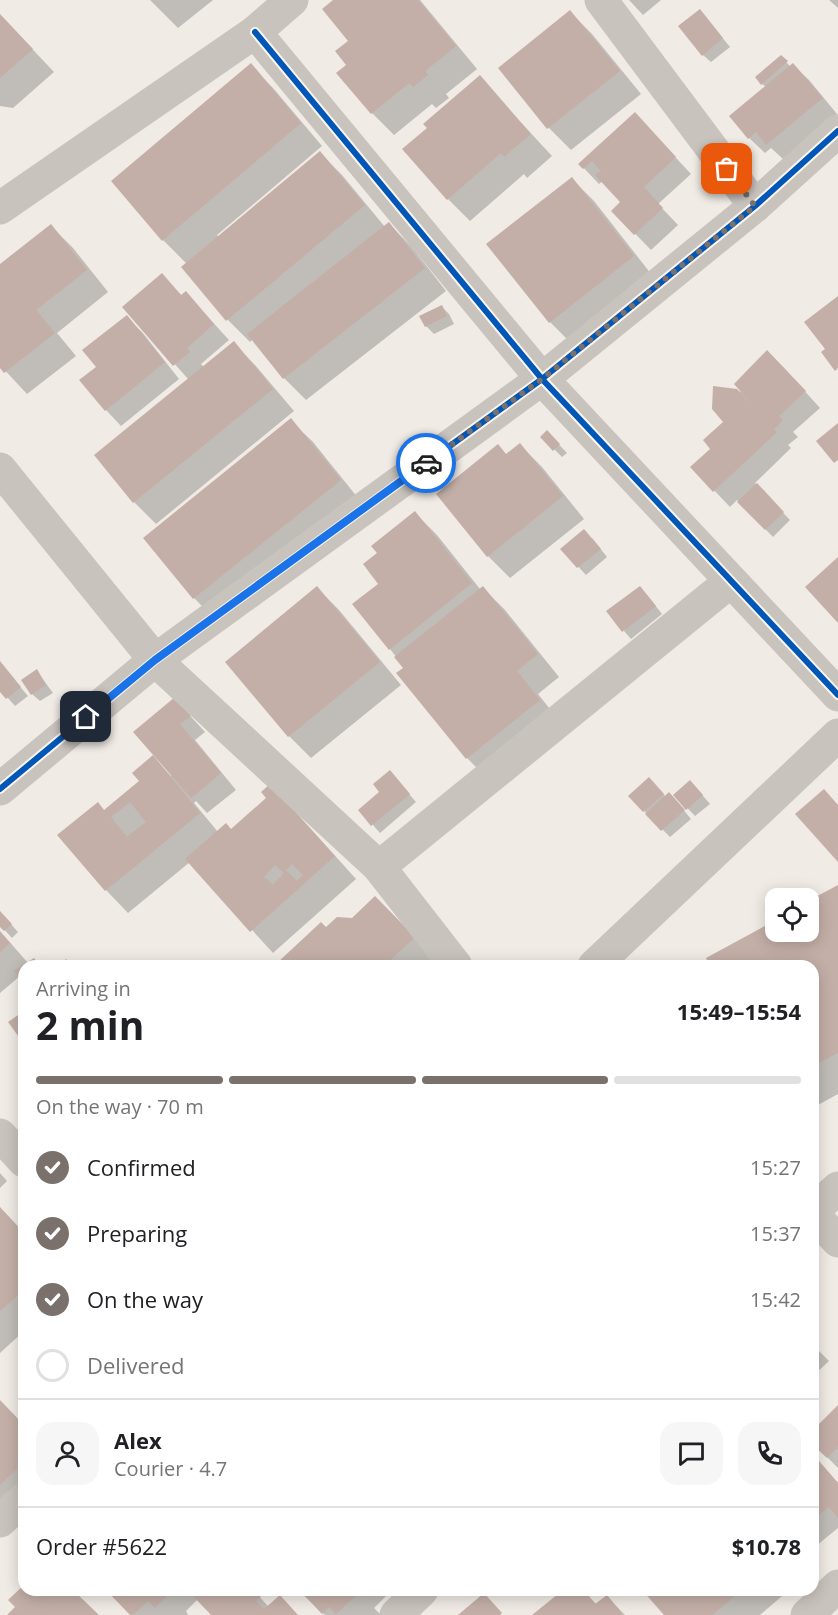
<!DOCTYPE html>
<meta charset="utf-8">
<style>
:root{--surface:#fff;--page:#f6f6f6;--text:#202124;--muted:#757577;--line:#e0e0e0;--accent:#7a716c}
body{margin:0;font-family:"Open Sans",sans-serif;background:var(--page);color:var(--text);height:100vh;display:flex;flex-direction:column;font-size:22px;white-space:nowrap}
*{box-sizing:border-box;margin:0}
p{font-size:20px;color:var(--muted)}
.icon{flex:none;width:33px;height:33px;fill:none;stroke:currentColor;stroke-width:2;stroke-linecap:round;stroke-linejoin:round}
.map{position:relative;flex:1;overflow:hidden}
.details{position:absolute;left:18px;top:960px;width:801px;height:636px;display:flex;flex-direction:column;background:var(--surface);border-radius:18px;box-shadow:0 3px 15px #0003}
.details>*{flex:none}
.controls{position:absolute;left:765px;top:888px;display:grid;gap:12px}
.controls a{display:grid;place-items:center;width:54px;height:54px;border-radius:12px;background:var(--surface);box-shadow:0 3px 15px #0003;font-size:30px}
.pin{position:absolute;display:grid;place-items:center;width:51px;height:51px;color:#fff;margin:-26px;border-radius:12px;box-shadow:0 3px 9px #0006}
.courier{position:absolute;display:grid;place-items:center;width:60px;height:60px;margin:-30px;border:4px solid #1a73e8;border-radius:50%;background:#fff;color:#222;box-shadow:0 2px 8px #0007}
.headline em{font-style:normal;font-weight:700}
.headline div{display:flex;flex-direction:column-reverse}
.headline{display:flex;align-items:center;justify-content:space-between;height:102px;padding:0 18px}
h1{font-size:39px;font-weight:700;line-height:45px}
.bar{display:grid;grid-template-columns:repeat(4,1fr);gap:9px 6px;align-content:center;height:72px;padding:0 18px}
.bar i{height:8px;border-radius:4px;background:var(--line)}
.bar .active{background:var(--accent)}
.bar p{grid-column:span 4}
.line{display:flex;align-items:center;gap:15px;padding:0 18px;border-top:2px solid var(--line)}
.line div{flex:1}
.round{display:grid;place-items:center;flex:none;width:63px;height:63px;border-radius:18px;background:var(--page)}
ol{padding:0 18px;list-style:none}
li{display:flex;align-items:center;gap:18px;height:66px}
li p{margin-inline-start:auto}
li .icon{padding:6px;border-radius:50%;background:var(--accent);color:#fff;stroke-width:4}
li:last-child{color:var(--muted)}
li i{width:33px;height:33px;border:3px solid var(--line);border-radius:50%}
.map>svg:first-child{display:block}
</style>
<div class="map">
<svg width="838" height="1615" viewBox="0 0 838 1615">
<rect width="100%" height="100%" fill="#f0ebe5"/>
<!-- shadow -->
<g fill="#0003">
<polygon points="150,0 213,0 178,28"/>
<polygon points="336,0 420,0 477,69 446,94 449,98 436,108 432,104 394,135 372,113 348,65 350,41"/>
<polygon points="629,0 661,0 643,15"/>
<polygon points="829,0 838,0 838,8 837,7"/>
<polygon points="570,12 592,34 641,94 571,150 549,128 500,68"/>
<polygon points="0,15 54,72 13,108 0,106"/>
<polygon points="707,19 730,47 711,62 703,55"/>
<polygon points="781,57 791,67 793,65 809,80 837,114 783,159 771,148 765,153 749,138 766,87 762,84"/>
<polygon points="251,66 273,88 322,146 217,235 219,238 320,153 342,175 385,227 389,224 411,246 446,291 306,400 284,378 253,339 250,342 228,320 187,264 163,240"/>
<polygon points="479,77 552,156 527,178 524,174 470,221 448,199 429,128"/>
<polygon points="650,130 691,174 658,204 678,225 651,250 613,211 623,202 603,181 599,184 580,164"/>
<polygon points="572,179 594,201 655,279 572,344 550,322"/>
<polygon points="51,226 73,248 108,292 57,333 76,356 27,394 0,365 0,266"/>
<polygon points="162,275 182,296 186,293 229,340 201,364 204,367 233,343 255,365 294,411 156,524 134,502 189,380 124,307"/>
<polygon points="441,306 449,314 454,324 434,334 426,326"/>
<polygon points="126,317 142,332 179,379 121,426 106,410 98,367"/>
<polygon points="783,367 820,408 793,432 798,437 788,445 791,448 755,483 790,520 773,537 737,500 730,507 692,467 712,449 725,422 714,388 743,392"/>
<polygon points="290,420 313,442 362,503 216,620 194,598 145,538"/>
<polygon points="547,432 567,453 562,457 542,437"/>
<polygon points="520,445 542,467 584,519 510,578 488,556 438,494 507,455"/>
<polygon points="415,513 437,535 480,589 483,588 505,610 559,677 538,694 561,723 489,780 467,758 398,674 405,668 390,649 380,584 379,553"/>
<polygon points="592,538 607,557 586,575 562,549"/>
<polygon points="317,588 339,610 401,685 311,758 289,736"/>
<polygon points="647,595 662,614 631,639 624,631"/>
<polygon points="0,663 28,696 15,706 0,689"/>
<polygon points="37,671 53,693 40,701 32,694"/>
<polygon points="175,699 205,732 195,740 236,790 207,813 196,801 194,803 218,832 231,831 292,808 356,879 273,953 190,862 128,913 106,890 59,836 105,812 141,781 153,757 171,776 173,774"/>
<polygon points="397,780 416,802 380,833 360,810"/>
<polygon points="657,787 666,797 677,802 691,819 670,837 644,811"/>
<polygon points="698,790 710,804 695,816 675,795"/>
<polygon points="838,887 838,1094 818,1105 813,1100 813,966 712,966 776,932 808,932"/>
<polygon points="375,898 436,960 431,964 433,966 280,966 326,929 353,919"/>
<polygon points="0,912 18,932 12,938 0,925"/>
<polygon points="0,931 28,963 40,966 24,966 24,982 20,976 0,993"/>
<polygon points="66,959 73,966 56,966"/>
<polygon points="0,1173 7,1181 0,1188"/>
<polygon points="0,1208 24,1233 24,1331 0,1353"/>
<polygon points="815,1347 829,1361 813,1376 813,1349"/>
<polygon points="0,1402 24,1427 24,1505 0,1528"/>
<polygon points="838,1407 838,1468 813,1443 813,1432"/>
<polygon points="813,1455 838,1483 838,1528 816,1546 813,1544"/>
<polygon points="108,1590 253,1590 269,1607 297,1615 213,1615 198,1599 186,1611 188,1615 132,1615"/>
<polygon points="298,1590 403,1590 394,1598 389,1593 374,1608 381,1615 325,1615"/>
<polygon points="566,1590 583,1590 597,1605 607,1597 625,1615 534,1615"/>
<polygon points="644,1590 787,1590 788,1591 760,1615 666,1615"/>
</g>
<!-- building -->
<g fill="#c3afa7" fill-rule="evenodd">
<polygon points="333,0 418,0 456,46 425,71 428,75 413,87 409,83 371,114 336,73 346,65 335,51 348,41 322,9"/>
<polygon points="700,9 723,38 702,56 678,26"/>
<polygon points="570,10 620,71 547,129 498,68"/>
<polygon points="0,14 33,49 0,78"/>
<polygon points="781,55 788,61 761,85 755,77"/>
<polygon points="251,63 301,123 162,241 111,181"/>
<polygon points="793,63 823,98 766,145 756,132 748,139 729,116"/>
<polygon points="480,75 531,134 504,157 501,153 447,200 402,149 427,128 423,124"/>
<polygon points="635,112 676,157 644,187 663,208 634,235 611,211 620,202 595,175 601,171 592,161 583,169 578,164"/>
<polygon points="320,151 365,205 226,321 181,267"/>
<polygon points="572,177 634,256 549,323 486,244"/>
<polygon points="389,222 425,268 283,379 247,334"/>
<polygon points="51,224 87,270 36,310 55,333 4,373 0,368 0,264"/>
<polygon points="162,273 181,295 186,291 214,324 187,348 190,352 173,366 122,307"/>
<polygon points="838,296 838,368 835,371 821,352 825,349 804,322"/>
<polygon points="442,305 447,316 425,327 419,316"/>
<polygon points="127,315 165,362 105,411 79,380 96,367 82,350"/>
<polygon points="234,341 273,389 133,503 94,455"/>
<polygon points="767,350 806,391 779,416 783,420 774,429 777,432 713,492 690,467 710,449 703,440 723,422 712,409 713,386 737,389 755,408 734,384"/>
<polygon points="291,418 341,480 193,599 143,538"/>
<polygon points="838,423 838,460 834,463 816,441"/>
<polygon points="547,430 560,444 553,451 540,437"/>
<polygon points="520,443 563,496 487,557 436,494 498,444 506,454"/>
<polygon points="757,483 784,512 765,530 737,502"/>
<polygon points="415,511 472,583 389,650 352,604 378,584 363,564 377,553 371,546"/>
<polygon points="584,529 601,549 577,568 560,549"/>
<polygon points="838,557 838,623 805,587"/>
<polygon points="317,586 380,662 288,737 225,662"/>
<polygon points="483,586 538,654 517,671 540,700 466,759 396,673 403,668 394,657"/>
<polygon points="640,586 656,606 622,632 606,611"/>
<polygon points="0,661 21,687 6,699 0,692"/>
<polygon points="37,669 46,685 31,695 21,680"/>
<polygon points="175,697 191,716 180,724 221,773 191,798 133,732"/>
<path d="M153,755L200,813L105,891L57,835L98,802L104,810L139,781L132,773ZM130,802L146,822L127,837L111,817Z"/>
<polygon points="390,770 410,794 371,826 358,810 379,792 373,784"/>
<polygon points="649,777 664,794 643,812 628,796"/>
<polygon points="690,780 703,795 686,810 673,795"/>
<path d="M270,784L335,856L250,932L185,859L226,823L231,829L266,798L261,792ZM292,864L303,875L297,881L286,870ZM275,865L284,873L273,885L264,877Z"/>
<polygon points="824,789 838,805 838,862 795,814"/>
<polygon points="669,792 685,810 661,831 645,814"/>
<polygon points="838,885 838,1053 813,1066 813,966 710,966 706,958 776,920 776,932 808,932 808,901"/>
<polygon points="375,896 415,937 384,966 278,966 276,964 321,922 326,927 337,917 352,918"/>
<polygon points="0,911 12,924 4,931 0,927"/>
<polygon points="0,932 10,943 0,952"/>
<polygon points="34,958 40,966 24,966 24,985 14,971"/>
<polygon points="24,1011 24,1044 8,1022"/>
<polygon points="0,1207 24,1233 24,1290 0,1311"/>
<polygon points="0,1400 24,1425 24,1462 0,1485"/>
<polygon points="838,1405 838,1447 827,1458 813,1445 813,1430"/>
<polygon points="813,1454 838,1483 838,1518 829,1507 813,1520"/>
<polygon points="24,1585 24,1590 73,1590 99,1615 7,1615 15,1607 8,1600"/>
<polygon points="106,1590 166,1590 168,1595 155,1608 148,1601 133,1615 130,1615"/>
<polygon points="201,1590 254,1590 261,1597 256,1601 264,1609 280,1595 298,1615 211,1615 194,1597"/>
<polygon points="307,1590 358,1590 360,1592 336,1614 329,1607 322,1614 305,1596 308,1592"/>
<polygon points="563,1590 584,1590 595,1604 607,1595 622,1613 620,1615 532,1615"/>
<polygon points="642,1590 742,1590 712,1615 664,1615"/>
<polygon points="484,1593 502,1613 500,1615 458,1615"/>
</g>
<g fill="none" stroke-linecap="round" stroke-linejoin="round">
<!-- minor -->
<g stroke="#c9c3be" stroke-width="33">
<polyline points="601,0 755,206"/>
<polyline points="255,32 542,379 838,695"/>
<polyline points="0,208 255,32 292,0"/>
<polyline points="0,469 155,660 379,867 456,966"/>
<polyline points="0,789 155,660 542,379 755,206 838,131"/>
<polyline points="379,867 731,581"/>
<polyline points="594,966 838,735"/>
<polyline points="0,1135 24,1161"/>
<polyline points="813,1211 838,1188"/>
<polyline points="813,1214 838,1241"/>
<polyline points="0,1521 24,1499"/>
<polyline points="396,1615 422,1590"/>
<polyline points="807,1615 838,1586"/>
</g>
<defs>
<g id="cycleway">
<polyline points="255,32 542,379 838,695"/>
<polyline points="0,789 155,660 542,379 755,206 838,131"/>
</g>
</defs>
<!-- cycleway casing -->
<use href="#cycleway" stroke="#fbf5ee" stroke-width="10"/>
<!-- cycleway -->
<use href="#cycleway" stroke="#0057b8" stroke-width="6"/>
</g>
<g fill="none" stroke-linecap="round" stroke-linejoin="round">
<!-- done -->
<polyline stroke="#7a716c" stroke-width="6" stroke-dasharray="0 10.8" points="426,463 542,379 755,206 727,169"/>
<!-- route -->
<polyline stroke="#1a73e8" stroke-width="8" points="86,717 155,660 426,463"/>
</g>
</svg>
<div class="controls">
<a><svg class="icon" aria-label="locate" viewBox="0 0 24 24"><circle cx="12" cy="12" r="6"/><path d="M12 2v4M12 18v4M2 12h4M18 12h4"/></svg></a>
</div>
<div class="pin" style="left:727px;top:169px;background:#ea580c"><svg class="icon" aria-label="bag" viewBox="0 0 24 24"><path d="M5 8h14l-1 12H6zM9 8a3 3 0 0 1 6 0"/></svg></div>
<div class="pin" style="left:86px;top:717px;background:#1f2937"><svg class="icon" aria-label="home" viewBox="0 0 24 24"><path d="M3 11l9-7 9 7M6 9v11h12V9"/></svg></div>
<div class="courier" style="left:426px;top:463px"><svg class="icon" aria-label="car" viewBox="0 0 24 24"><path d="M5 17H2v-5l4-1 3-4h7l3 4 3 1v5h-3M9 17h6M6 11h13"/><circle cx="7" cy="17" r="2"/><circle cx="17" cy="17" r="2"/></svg></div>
<section class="details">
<div class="headline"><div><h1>2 min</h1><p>Arriving in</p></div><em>15:49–15:54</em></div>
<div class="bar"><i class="active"></i><i class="active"></i><i class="active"></i><i></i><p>On the way · 70 m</p></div>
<ol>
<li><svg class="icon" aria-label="check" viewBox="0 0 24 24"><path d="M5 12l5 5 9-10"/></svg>Confirmed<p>15:27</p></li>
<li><svg class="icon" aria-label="check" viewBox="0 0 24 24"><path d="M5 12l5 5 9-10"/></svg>Preparing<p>15:37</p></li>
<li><svg class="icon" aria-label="check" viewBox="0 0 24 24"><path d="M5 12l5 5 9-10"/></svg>On the way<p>15:42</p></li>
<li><i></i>Delivered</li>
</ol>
<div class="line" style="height:108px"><a class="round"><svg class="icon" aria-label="person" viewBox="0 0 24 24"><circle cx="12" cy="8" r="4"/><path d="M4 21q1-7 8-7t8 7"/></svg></a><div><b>Alex</b><p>Courier · 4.7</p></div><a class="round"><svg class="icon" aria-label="chat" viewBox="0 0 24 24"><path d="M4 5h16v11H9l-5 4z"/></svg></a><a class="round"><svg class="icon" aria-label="phone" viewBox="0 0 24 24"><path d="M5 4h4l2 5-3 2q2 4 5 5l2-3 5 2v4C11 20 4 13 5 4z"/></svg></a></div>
<div class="line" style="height:78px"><div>Order #5622</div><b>$10.78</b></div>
</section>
</div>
